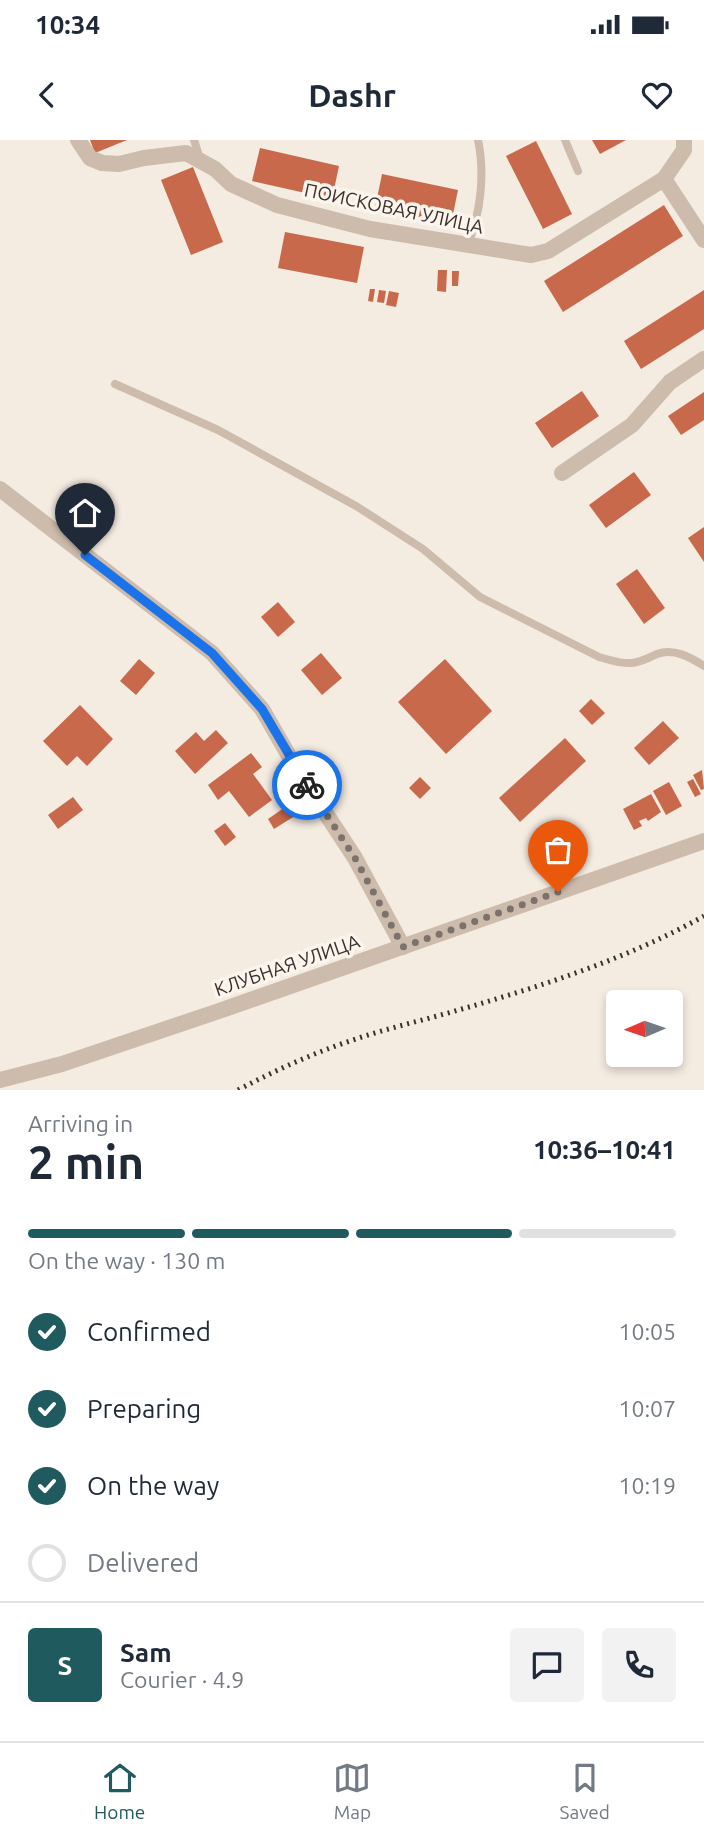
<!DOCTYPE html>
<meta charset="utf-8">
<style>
:root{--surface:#fff;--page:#f2f2f3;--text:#1f2937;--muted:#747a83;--line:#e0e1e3;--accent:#1f5a5e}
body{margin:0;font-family:Ubuntu,sans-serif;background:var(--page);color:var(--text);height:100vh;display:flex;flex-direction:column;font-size:26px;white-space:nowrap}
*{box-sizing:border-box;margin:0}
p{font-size:23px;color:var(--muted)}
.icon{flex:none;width:38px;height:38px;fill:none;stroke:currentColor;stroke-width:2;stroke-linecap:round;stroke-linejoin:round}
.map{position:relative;height:950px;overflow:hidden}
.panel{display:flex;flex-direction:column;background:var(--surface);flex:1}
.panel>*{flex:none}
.needle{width:46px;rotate:268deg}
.buttons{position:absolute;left:606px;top:850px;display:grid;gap:14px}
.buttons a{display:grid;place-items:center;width:77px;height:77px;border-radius:7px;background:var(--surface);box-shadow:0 4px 10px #0003;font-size:35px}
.pin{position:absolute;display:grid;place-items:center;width:60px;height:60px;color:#fff;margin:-72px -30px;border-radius:50% 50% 50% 0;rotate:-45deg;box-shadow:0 0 7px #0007}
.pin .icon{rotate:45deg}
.courier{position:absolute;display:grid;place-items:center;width:70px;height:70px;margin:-35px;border:5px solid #1a73e8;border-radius:50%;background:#fff;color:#222;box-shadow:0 2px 9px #0007}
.headline em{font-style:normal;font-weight:700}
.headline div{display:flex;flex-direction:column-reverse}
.headline{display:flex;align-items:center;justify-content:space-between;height:119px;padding:0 28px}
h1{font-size:46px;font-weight:700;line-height:52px}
.bar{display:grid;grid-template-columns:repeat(4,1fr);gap:10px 7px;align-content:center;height:84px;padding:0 28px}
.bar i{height:9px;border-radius:5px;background:var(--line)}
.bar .selected{background:var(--accent)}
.bar p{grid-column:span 4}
.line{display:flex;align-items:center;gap:18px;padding:0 28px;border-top:2px solid var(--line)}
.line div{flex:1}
.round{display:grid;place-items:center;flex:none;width:74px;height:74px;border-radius:7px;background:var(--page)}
ol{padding:0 28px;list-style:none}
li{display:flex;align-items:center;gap:21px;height:77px}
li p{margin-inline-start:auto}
li .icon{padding:7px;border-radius:50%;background:var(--accent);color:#fff;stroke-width:4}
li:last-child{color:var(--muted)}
li i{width:38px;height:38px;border:4px solid var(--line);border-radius:50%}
.status{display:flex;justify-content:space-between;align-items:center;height:49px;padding:0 35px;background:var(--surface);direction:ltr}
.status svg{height:19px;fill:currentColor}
header{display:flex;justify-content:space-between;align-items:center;height:91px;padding:0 28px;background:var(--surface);font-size:32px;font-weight:700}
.tabs{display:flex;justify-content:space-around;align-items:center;height:98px;border-top:2px solid var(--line);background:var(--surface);font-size:19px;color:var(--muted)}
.tabs a{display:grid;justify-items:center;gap:4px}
.tabs .selected{color:var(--accent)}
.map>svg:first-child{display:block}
</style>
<div class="status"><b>10:34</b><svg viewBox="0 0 49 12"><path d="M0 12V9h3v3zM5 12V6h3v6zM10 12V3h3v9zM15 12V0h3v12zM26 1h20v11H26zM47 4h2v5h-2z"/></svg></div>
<header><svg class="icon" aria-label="back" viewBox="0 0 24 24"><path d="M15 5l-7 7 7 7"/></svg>Dashr<svg class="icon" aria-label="heart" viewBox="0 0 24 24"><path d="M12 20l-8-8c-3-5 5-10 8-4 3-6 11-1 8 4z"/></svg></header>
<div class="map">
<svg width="704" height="950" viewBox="0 0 704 950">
<rect width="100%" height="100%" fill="#f4ebe1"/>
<!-- building -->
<g fill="#c8694b">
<polygon points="90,0 127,0 95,13"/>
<polygon points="592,0 626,0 600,14"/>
<polygon points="536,1 572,74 543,89 506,16"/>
<polygon points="260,8 339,26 332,59 252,41"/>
<polygon points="193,27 223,102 191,115 161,40"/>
<polygon points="382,34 458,50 451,84 375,68"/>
<polygon points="664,65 683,96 563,172 544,141"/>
<polygon points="285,92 364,107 357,143 278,128"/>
<polygon points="438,130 447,130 446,152 437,151"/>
<polygon points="452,131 459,131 458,146 452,146"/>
<polygon points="370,149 375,149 373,162 368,161"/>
<polygon points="379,150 386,151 384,163 377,162"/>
<polygon points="704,150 704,189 641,229 624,201"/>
<polygon points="389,151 399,153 396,167 386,165"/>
<polygon points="582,251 599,276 552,308 535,283"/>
<polygon points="704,252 704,280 681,295 668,276"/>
<polygon points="634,332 651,355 606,388 589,365"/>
<polygon points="704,387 704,422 688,398"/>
<polygon points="637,429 665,468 644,484 616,444"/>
<polygon points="278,462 295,482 278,497 261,477"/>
<polygon points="321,513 342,538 322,555 301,530"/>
<polygon points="139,519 155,533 136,555 120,541"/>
<polygon points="445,519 492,571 446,614 398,562"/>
<polygon points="591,559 605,573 592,585 579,571"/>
<polygon points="80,565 113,599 87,626 77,616 67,626 43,601"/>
<polygon points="663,581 679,598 649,625 634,608"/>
<polygon points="216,590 228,603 195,634 175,611 196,592 204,601"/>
<polygon points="565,598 586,621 520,682 499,658"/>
<polygon points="251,613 262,627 253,634 272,660 249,677 229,651 218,660 208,645"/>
<polygon points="702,630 704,649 701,650 693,635"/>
<polygon points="420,637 431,648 420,659 409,648"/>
<polygon points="693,639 701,654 695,657 687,642"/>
<polygon points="669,642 682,666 666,675 653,651"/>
<polygon points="651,654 661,672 648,681 646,678 639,681 642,686 634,690 623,669"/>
<polygon points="73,657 83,670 58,689 48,675"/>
<polygon points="291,663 298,674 274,689 268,679"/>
<polygon points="225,683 236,697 225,706 214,691"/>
</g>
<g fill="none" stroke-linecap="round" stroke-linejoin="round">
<!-- service -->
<g stroke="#cdbbac" stroke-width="8">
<polyline points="194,0 200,19"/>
<polyline points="565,0 578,31"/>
<path d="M468,104C481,72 485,33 478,0"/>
<path d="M115,244L218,290L356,366L423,409L480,457L599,517C610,520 620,524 632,523C642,522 648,518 657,514C674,508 690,517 704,526"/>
</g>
<!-- minor -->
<g stroke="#cdbbac" stroke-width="16">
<polyline points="78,0 90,18 102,23 119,24 144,18 186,13 215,29 231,44 277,65 370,89 531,115 548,111 664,39 684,10 684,0"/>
<polyline points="664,39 704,100"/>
<polyline points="562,333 632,285 670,242 704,219"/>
<polyline points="0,349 212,513 262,569 296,628 355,718 403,807"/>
<polyline points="0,940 62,924 219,871 704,701"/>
</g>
<!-- rail -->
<path stroke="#3b302b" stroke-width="5" stroke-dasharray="2 5" stroke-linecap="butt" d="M238,950C274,931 311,914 350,901C387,888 425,880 462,869C545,845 629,818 704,776"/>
</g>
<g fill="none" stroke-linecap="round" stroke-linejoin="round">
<!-- done -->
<polyline stroke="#7c716b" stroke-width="7" stroke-dasharray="0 12.6" points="307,645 355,718 403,807 558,752"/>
<!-- route -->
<polyline stroke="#1a73e8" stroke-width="9" points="85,415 212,513 262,569 307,645"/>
</g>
<g text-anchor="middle" stroke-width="7" stroke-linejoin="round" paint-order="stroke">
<!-- street labels -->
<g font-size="19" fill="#3b302b" stroke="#fbf5ee">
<text transform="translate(394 68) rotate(12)" y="7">ПОИСКОВАЯ УЛИЦА</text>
<text transform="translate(287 825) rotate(-19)" y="7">КЛУБНАЯ УЛИЦА</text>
</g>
</g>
</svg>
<div class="buttons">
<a><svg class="needle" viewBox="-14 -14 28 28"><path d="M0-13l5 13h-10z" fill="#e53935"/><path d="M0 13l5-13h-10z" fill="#747a83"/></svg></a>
</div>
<div class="pin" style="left:558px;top:752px;background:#ea580c"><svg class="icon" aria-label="bag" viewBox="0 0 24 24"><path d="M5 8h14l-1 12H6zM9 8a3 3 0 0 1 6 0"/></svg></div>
<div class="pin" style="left:85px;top:415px;background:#1f2937"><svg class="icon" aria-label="home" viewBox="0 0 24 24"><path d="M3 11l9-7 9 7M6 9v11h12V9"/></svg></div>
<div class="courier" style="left:307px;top:645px"><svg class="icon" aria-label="bike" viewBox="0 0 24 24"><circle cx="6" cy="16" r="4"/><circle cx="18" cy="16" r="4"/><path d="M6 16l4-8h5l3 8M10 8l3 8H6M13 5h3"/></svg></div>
</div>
<section class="panel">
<div class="headline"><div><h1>2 min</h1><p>Arriving in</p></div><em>10:36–10:41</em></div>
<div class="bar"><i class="selected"></i><i class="selected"></i><i class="selected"></i><i></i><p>On the way · 130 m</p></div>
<ol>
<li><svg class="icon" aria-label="check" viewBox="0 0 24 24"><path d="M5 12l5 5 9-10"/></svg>Confirmed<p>10:05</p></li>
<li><svg class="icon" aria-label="check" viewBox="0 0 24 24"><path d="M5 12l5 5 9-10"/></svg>Preparing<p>10:07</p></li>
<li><svg class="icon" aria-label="check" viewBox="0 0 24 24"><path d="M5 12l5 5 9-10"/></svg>On the way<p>10:19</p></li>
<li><i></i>Delivered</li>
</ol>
<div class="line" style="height:126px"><b class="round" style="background:var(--accent);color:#fff">S</b><div><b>Sam</b><p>Courier · 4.9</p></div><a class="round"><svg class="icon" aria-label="chat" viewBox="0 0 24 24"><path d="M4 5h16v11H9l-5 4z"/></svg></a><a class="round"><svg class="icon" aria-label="phone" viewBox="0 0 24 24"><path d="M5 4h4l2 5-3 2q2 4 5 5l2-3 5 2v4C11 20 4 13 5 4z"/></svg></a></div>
</section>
<nav class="tabs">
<a class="selected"><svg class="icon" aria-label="home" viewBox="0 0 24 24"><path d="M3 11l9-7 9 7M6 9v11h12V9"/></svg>Home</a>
<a><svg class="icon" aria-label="map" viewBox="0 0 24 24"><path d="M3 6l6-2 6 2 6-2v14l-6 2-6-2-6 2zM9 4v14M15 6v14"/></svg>Map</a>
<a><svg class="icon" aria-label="saved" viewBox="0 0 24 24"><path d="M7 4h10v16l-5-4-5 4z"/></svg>Saved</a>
</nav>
